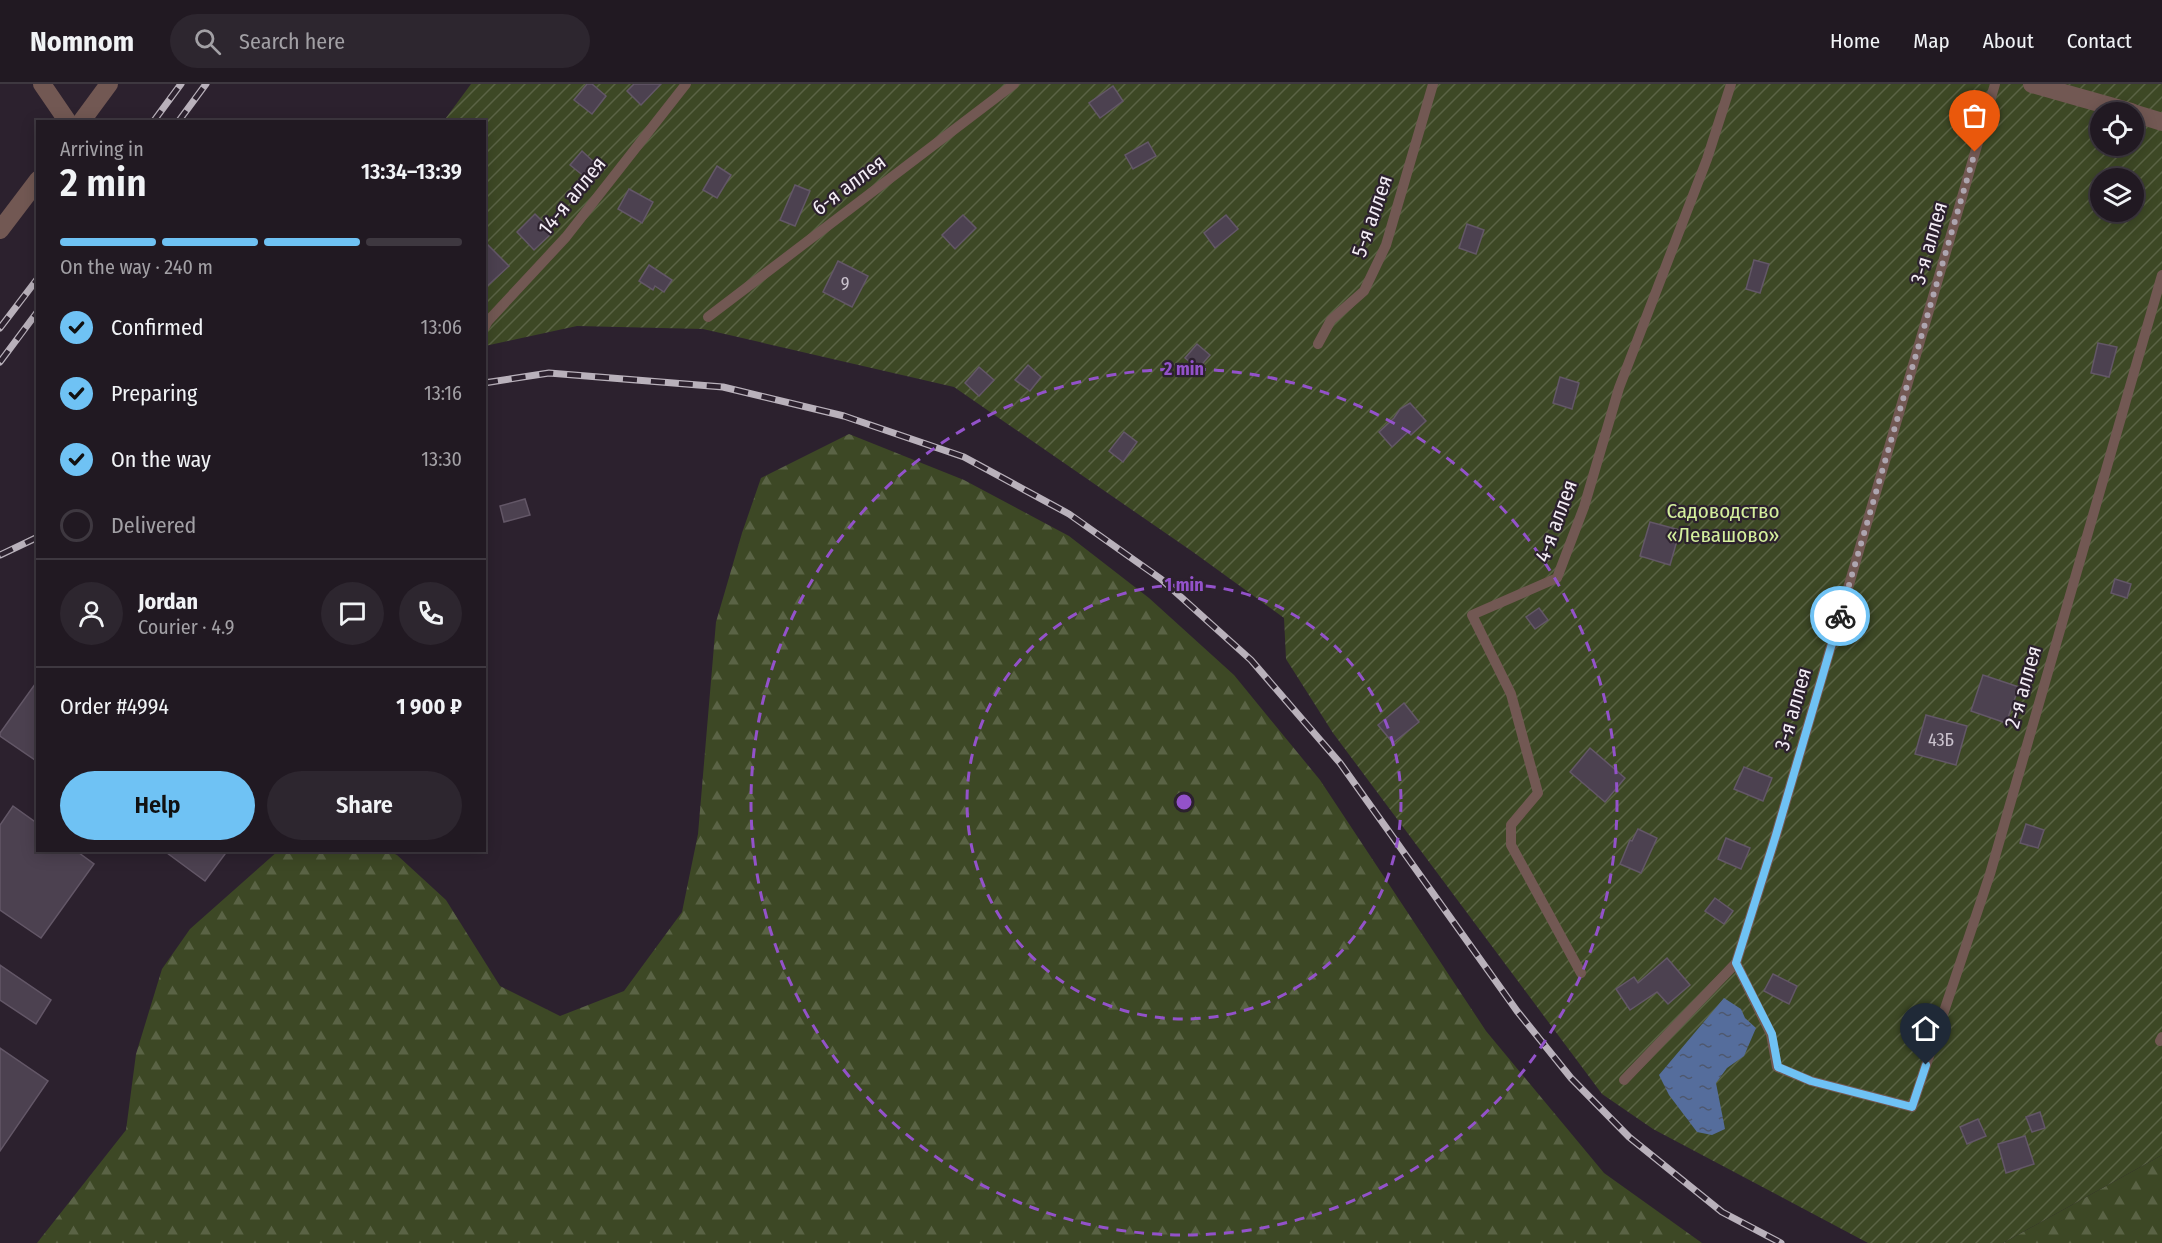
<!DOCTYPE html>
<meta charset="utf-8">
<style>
:root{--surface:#211922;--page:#2d262f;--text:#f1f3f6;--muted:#a2a0a5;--line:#3e3840;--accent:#6fc2f4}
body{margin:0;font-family:"Fira Sans Condensed",sans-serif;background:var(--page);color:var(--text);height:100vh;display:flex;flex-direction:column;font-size:22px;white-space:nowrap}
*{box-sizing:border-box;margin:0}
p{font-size:20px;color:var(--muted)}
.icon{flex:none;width:33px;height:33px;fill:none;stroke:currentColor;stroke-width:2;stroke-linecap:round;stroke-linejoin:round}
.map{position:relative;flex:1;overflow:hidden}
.side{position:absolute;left:36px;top:36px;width:450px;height:732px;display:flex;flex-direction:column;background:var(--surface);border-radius:0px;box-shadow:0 3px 15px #0003,0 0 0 2px var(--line)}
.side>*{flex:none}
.fabs{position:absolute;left:2090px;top:18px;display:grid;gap:12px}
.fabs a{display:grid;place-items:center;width:54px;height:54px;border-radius:50%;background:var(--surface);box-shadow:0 3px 15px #0003,0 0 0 2px var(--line);font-size:30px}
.pin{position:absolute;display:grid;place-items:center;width:51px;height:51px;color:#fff;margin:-62px -26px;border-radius:50% 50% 50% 0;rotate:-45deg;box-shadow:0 0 6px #0007}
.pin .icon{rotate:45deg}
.courier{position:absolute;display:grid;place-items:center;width:60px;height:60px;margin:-30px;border:4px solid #6fc2f4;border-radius:50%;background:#fff;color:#222;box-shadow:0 2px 8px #0007}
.overview em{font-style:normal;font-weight:600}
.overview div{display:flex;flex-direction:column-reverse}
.overview{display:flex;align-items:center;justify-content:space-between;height:102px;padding:0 24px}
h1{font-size:39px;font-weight:600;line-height:45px}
.bar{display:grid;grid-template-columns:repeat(4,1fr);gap:9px 6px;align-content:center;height:72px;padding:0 24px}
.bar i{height:8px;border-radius:4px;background:var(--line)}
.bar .on{background:var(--accent)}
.bar p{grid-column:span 4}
.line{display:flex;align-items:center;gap:15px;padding:0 24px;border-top:2px solid var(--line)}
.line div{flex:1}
.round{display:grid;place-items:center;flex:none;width:63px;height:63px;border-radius:32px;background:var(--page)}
ol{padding:0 24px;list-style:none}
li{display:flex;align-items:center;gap:18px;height:66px}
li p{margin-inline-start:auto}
li .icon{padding:6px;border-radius:50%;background:var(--accent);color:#111;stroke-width:4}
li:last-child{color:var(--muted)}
li i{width:33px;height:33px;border:3px solid var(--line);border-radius:50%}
.button{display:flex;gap:12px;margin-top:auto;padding:12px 24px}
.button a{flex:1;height:69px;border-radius:36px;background:var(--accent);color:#111;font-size:24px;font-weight:600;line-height:69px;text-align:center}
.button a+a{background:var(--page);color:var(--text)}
header{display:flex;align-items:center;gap:36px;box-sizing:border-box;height:84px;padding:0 30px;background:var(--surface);border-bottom:2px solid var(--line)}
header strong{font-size:28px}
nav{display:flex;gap:33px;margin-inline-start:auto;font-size:21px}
.search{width:420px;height:54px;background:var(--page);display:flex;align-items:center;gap:15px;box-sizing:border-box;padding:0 21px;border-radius:33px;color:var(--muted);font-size:22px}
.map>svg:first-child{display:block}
</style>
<header>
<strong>Nomnom</strong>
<div class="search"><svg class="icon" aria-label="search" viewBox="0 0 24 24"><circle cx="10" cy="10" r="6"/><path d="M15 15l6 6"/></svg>Search here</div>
<nav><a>Home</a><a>Map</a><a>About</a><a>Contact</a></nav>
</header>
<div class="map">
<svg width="2162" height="1159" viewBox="0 0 2162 1159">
<defs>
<pattern id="forest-firs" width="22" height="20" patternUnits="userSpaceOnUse" patternTransform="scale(1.5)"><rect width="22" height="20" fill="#3d4825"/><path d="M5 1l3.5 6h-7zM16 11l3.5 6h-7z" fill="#5a6345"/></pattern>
<pattern id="garden-furrows" width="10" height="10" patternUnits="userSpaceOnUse" patternTransform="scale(1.5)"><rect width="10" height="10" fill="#3d4825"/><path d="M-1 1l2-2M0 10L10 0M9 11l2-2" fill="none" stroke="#5a6345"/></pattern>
<pattern id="water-ripples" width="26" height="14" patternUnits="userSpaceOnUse" patternTransform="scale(1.5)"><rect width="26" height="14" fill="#556d9c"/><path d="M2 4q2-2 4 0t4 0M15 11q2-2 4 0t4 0" fill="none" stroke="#4e586f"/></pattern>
</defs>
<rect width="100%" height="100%" fill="#2c212e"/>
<!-- forest -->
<g fill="url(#forest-firs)">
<polygon points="849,350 964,396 1069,452 1149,514 1234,591 1320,696 1486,947 1604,1089 1702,1159 37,1159 126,1046 136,970 162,885 190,845 278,767 386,766 397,771 446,816 500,902 560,932 624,907 682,828 698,750 716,538 742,449 761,394"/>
<polygon points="2162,1071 2162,1159 2003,1159"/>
</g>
<!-- garden -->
<path fill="url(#garden-furrows)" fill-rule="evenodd" d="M471,0H2162V1071L2003,1159H1868L1653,1045L1602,1010L1333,649L1286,575L1284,534L1193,468L954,303L703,245L577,242L485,262L484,38H443ZM2100,28H2133V62H2100ZM2100,94H2133V128H2100Z"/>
<!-- water -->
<polygon fill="url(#water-ripples)" points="1724,914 1741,925 1745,934 1756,944 1744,972 1727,984 1716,999 1725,1045 1712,1051 1697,1048 1669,1011 1659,991"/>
<!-- building -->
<g fill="#4c4150" stroke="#635767" stroke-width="1.5">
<polygon points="587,0 592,0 606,12 592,30 574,16"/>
<polygon points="634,0 661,0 641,21 627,7"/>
<polygon points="1113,2 1123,17 1100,34 1089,19"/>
<polygon points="1148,58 1156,72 1133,85 1125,71"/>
<polygon points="582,67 596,80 585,93 570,81"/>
<polygon points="717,82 731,91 717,114 703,106"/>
<polygon points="795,101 810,107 795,142 780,136"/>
<polygon points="629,105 653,118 642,139 618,125"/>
<polygon points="535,130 553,148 534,166 517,148"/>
<polygon points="963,131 976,144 955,165 942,151"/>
<polygon points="1226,131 1238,145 1215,164 1204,149"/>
<polygon points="1467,140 1484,146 1476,170 1459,164"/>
<polygon points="484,157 509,182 484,205"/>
<polygon points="1754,176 1769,180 1760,209 1746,205"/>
<polygon points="838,177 868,192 852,223 823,208"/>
<polygon points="649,181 672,196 664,208 655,202 653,206 639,197"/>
<polygon points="2098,259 2117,263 2109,293 2091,289"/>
<polygon points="1197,260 1210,271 1198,285 1185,274"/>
<polygon points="1028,281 1041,293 1030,307 1015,296"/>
<polygon points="979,283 994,296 979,312 965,299"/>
<polygon points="1560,293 1579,299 1572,325 1553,319"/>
<polygon points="1410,319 1426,337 1411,351 1408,348 1392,363 1379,348 1394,334 1400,325"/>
<polygon points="1124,348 1137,358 1123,378 1109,367"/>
<polygon points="525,415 530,431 504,438 500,422"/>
<polygon points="1650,438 1680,446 1670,481 1640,472"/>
<polygon points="2115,495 2131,500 2127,514 2111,509"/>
<polygon points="1539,524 1548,536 1535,545 1526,533"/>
<polygon points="1983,591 2019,603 2006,639 1971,627"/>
<polygon points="38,596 38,678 0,652 0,649"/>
<polygon points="1404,619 1419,638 1393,659 1378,641"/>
<polygon points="1926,631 1967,642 1956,681 1915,670"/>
<polygon points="1590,664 1625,694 1605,718 1570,688"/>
<polygon points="1744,683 1772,694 1763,717 1734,705"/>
<polygon points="13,722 38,740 38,766 75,766 94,780 41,854 0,826 0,741"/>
<polygon points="2026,740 2044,746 2038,764 2020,759"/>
<polygon points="1638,745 1657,754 1641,789 1620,780 1630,756 1632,757"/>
<polygon points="1726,754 1750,764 1741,785 1718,775"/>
<polygon points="163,766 228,766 205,797"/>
<polygon points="1715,814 1733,827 1724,840 1705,827"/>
<polygon points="1667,874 1690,901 1668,920 1657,908 1630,926 1616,905 1634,893 1638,899"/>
<polygon points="0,881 51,916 36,940 0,916"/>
<polygon points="1773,890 1797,902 1789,920 1764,907"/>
<polygon points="0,964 48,997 0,1067"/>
<polygon points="2040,1028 2045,1044 2032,1048 2026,1033"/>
<polygon points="1978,1035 1986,1052 1967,1060 1960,1043"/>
<polygon points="2025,1052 2034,1080 2006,1089 1998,1060"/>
</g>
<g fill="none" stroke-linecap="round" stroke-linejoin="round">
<!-- lane -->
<g stroke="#725853" stroke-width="10">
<polyline points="1995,0 1776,751 1736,879 1771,950 1777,983 1811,997 1912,1023 1990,790 2162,191"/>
<polyline points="708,233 1014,0"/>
<polyline points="484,244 488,237 566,153 686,0"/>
<polyline points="1318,260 1331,236 1364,207 1386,161 1433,0"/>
<polyline points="1581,889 1511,761 1511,741 1538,709 1511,610 1472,531 1557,494 1584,423 1619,304 1707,75 1731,0"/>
<polyline points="2160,957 2162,953"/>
<polyline points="1624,996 1736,879"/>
</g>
<!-- street -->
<g stroke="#725853" stroke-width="18">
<polyline points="42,0 68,38"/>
<polyline points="2032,0 2131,28"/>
<polyline points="2133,29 2162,38"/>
<polyline points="81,38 109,0"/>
<polyline points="0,146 38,96"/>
</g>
<defs>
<g id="rail">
<polyline points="153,38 181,0"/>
<polyline points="178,38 206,0"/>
<polyline points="0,244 38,194"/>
<polyline points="0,278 38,227"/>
<polyline points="484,299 549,289 723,303 844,332 964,373 1069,430 1161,495 1251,576 1340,679 1517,927 1571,994 1629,1053 1722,1128 1781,1159"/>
<polyline points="0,471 38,453"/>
</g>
</defs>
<!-- rail casing -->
<use href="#rail" stroke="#b9b1bb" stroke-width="7"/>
<!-- rail -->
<use href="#rail" stroke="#2c212e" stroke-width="4.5" stroke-dasharray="14" stroke-linecap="butt"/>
</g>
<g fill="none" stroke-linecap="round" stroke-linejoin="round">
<!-- done -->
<polyline stroke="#ada5af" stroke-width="6" stroke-dasharray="0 10.8" points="1840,532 1975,68"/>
<!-- route -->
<polyline stroke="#6fc2f4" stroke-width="8" points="1840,532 1776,751 1736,879 1772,950 1778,983 1811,997 1912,1023 1926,981"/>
</g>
<!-- distance rings -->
<g fill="none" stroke="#9352ca" stroke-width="3" stroke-dasharray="10 8">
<circle cx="1184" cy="718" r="217"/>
<circle cx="1184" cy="718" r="433"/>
</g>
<g text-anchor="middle" stroke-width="4.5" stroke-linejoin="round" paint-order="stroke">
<!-- number labels -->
<g font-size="18" fill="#c9c1cc">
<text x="845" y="206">9</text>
<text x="1941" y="662">43Б</text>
</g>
<!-- street labels -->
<g font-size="21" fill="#f3ecf5" stroke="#2c212e">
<text transform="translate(849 101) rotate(-37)" y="7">6-я аллея</text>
<text transform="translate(572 112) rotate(-51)" y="7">14-я аллея</text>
<text transform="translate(1372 132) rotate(-71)" y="7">5-я аллея</text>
<text transform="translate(1929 159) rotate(-74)" y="7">3-я аллея</text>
<text transform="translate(1556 437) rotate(-70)" y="7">4-я аллея</text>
<text transform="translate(2023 603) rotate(-74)" y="7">2-я аллея</text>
<text transform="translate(1793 625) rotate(-74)" y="7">3-я аллея</text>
</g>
<!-- park labels -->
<g font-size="21" fill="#d4ef9d" stroke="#2c212e">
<text x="1723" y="434">Садоводство<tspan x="1723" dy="24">«Левашово»</tspan></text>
</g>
</g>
<circle cx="1184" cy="718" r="9" fill="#9352ca" stroke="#2c212e" stroke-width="3"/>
<g font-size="18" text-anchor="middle" font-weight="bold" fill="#9352ca" stroke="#2c212e" stroke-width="4.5" stroke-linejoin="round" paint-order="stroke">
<text x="1184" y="291">2 min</text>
<text x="1184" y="507">1 min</text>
</g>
</svg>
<div class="fabs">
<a><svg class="icon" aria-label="locate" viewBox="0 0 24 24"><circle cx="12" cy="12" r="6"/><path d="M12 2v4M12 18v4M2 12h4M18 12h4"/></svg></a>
<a><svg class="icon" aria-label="layers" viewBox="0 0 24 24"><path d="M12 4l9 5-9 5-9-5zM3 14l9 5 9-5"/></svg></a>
</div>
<div class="pin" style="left:1975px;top:68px;background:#ea580c"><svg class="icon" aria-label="bag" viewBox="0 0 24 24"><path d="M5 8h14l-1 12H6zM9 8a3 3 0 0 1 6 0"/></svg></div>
<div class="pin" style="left:1926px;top:981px;background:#1f2937"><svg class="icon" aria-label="home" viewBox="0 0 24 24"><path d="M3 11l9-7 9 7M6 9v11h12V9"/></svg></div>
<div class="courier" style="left:1840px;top:532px"><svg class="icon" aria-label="bike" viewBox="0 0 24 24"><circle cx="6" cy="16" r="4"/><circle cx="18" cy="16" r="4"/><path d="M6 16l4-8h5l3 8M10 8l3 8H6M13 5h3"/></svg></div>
<section class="side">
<div class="overview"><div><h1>2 min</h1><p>Arriving in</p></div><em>13:34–13:39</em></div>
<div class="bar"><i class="on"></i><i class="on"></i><i class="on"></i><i></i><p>On the way · 240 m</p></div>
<ol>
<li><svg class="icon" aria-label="check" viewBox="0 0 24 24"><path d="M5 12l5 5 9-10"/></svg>Confirmed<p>13:06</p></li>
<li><svg class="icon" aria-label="check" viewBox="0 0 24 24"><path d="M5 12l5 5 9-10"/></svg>Preparing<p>13:16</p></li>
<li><svg class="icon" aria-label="check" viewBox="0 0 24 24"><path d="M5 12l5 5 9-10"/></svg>On the way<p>13:30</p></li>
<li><i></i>Delivered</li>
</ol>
<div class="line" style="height:108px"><a class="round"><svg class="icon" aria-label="person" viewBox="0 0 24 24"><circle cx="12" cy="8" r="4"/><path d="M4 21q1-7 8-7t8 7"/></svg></a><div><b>Jordan</b><p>Courier · 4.9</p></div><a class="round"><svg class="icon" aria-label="chat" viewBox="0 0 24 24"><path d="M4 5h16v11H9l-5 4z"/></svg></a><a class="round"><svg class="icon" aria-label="phone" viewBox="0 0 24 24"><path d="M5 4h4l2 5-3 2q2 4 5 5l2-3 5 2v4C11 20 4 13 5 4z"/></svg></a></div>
<div class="line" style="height:78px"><div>Order #4994</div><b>1 900 ₽</b></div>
<div class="button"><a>Help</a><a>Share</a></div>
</section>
</div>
